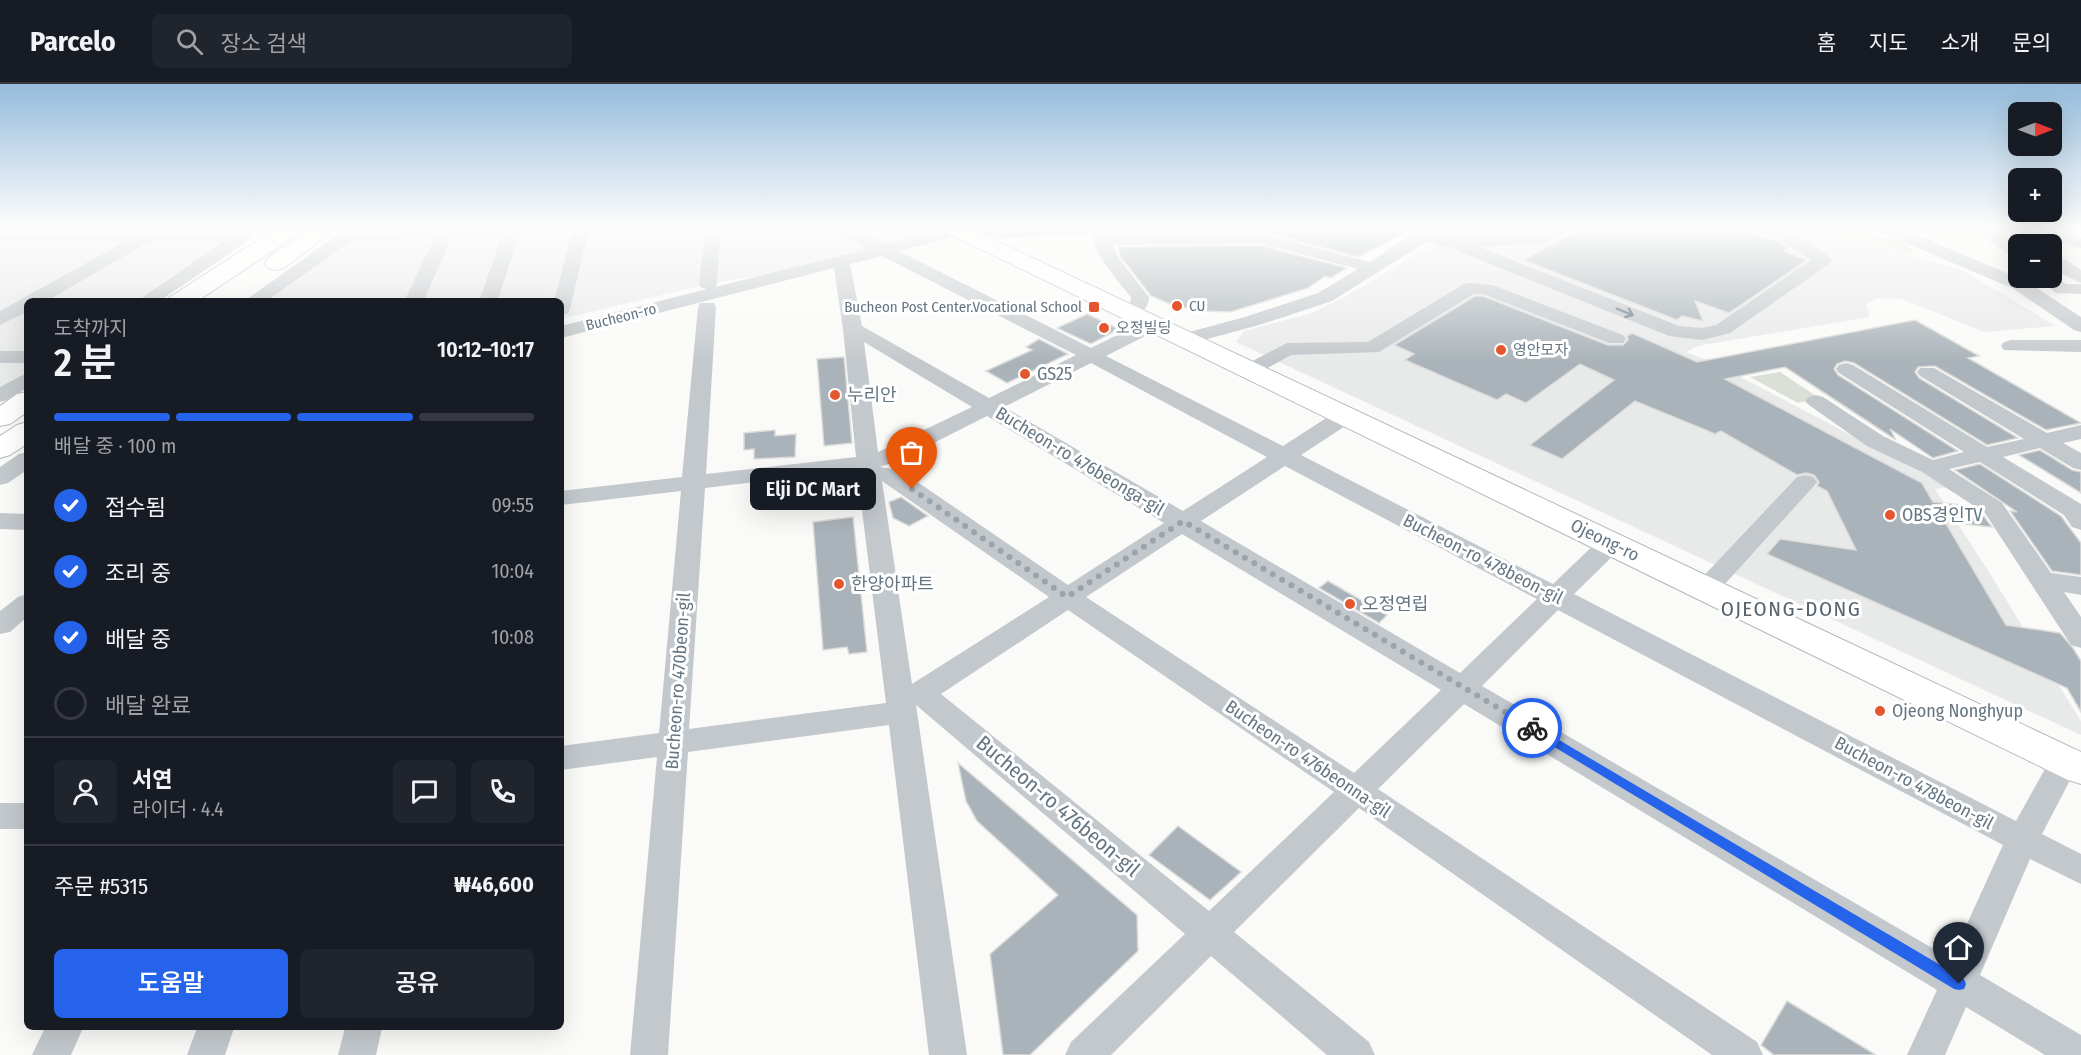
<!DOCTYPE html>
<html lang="ko">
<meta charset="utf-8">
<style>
:root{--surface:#171b24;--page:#20242c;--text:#f1f3f6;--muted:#9ea1a6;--line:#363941;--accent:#2563eb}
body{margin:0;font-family:"Fira Sans Condensed","Noto Sans KR",sans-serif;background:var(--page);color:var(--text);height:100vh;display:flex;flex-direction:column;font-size:22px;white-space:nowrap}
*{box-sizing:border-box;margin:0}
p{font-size:20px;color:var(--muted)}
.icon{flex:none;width:33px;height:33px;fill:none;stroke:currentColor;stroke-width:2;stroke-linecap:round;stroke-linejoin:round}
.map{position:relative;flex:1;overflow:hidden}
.panel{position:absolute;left:24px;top:214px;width:540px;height:732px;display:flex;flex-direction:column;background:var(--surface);border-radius:9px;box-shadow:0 6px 24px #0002}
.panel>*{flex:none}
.needle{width:39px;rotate:90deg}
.buttons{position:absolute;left:2008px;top:18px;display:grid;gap:12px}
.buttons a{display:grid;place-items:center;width:54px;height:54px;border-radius:9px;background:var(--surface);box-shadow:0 6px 24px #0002;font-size:30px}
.pin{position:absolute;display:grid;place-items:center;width:51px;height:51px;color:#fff;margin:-62px -26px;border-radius:50% 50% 50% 0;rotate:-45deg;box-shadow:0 0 6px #0007}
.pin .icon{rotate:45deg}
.courier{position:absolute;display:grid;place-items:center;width:60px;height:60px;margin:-30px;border:4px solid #2563eb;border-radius:50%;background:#fff;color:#222;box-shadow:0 2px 8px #0007}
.bubble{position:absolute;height:42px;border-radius:9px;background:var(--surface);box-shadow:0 6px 24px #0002;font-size:20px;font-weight:600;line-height:42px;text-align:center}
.overview em{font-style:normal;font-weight:600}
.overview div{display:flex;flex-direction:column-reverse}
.overview{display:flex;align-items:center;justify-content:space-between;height:102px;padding:0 30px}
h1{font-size:39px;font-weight:600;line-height:45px}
.bar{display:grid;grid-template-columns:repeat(4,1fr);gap:9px 6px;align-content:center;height:72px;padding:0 30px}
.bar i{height:8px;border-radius:4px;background:var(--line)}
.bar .on{background:var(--accent)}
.bar p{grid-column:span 4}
.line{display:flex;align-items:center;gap:15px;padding:0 30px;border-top:2px solid var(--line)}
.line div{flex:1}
.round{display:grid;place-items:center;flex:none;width:63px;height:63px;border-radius:9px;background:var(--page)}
ol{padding:0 30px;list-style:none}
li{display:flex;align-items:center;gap:18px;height:66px}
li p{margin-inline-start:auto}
li .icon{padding:6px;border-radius:50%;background:var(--accent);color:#fff;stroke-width:4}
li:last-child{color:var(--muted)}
li i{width:33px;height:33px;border:3px solid var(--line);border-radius:50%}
.primary-button{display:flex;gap:12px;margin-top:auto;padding:12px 30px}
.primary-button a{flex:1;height:69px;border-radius:9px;background:var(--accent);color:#fff;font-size:24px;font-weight:600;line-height:69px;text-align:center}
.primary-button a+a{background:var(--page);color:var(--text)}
header{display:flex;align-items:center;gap:36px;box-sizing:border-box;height:84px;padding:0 30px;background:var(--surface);border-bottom:2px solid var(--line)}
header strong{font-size:28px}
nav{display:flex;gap:33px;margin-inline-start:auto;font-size:21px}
.search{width:420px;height:54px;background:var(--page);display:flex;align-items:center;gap:15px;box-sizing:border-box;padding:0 21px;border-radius:9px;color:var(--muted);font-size:22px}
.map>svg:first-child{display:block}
</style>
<header>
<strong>Parcelo</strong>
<div class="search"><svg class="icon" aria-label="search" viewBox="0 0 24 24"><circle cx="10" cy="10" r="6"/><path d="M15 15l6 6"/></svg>장소 검색</div>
<nav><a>홈</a><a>지도</a><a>소개</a><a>문의</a></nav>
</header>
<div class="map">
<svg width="2081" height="971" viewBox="0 0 2081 971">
<rect width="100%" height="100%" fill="#fafaf8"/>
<!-- built -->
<g fill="#e8e9e9">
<polygon points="0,144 256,144 144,217 27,218 27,295 0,312"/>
<polygon points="361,144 1104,144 1101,146 959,147 813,183 708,200 561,235 561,218 254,218"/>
<polygon points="1456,144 1821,144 1964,187 2056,242 1985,248 1902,215 1888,214 1875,215 1866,221 1870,233 1697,262 1686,268 1712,278 1950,403 1935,405 1987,485 2081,637 2081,651 1236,258 1244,247 1312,229 1346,212 1419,169 1432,166 1444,148"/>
</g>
<!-- green -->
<g fill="#dadfd7">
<polygon points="1121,144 1254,144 1249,150 1117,152"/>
<path d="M1873,153C1887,153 1903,155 1912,166L1911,170L1865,156Z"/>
<polygon points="1780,288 1819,314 1798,319 1750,293"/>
</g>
<!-- building -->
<g fill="#aab3b9" stroke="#dcdcda" stroke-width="1.5">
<polygon points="1267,144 1415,144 1358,173 1261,147"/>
<polygon points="1584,144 1736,144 1777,157 1788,164 1784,167 1807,176 1729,229 1695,217 1703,237 1682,232 1677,236 1523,176"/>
<polygon points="1259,161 1347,184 1331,194 1325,192 1308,204 1266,217 1230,228 1202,227 1175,222 1151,212 1120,172 1118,163"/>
<polygon points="1475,212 1483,212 1608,261 1623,261 1628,256 1627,252 1632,249 1697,278 1915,236 1979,272 1968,274 2081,339 2046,346 1935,282 1918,283 1915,288 1919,294 2018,354 1987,361 1854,279 1845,277 1837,280 1834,285 1838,291 1958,367 1933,374 1890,345 1896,356 1785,283 1725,295 1922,399 1933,418 1971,422 1983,431 1992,443 1945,438 2006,541 2060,549 2073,564 2081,577 2081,628 2067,604 1767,470 1780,455 1856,466 1827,407 1817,402 1819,398 1814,391 1806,389 1797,391 1721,347 1715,350 1635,317 1562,375 1530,361 1614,296 1580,280 1526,319 1506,310 1497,316 1405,276 1414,270 1394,261"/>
<polygon points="1087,230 1119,245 1091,260 1057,244"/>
<polygon points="1039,255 1068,270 1007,299 986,287 1032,266 1026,263"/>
<polygon points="844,273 852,359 824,362 817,275"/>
<polygon points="775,346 775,352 796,350 795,373 754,375 754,365 744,366 744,349"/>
<polygon points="2040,366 2072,386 2081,388 2081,409 2019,371"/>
<polygon points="1980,380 2061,432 2081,459 2081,491 2052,487 2010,427 2017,428 1955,386"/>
<polygon points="901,413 928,432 909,442 893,434 889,418"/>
<polygon points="853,433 867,568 849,570 847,563 823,566 813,438"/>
<polygon points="1328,497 1387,531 1379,539 1319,504"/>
<polygon points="958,679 1137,831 1138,867 1030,971 1003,971 990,870 1058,811 977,737 966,717"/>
<polygon points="1178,742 1241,788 1210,816 1149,771"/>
<polygon points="1787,917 1876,971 1774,971 1761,961"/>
</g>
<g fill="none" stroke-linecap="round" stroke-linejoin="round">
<defs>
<polygon id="major" points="943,144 969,144 2081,668 2081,700 2068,696 946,148"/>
<g id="highway">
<polygon points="277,144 302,144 299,149 196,218 167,218 170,213"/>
<polygon points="312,144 337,144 284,184 276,186 268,184 265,179 268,174"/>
<polygon points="27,308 27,328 10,340 0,342 0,322 17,310"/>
<polygon points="27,338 27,360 10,371 0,374 0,352 17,341"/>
</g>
</defs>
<!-- major casing -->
<use href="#major" stroke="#b5babe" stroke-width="2"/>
<!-- highway casing -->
<use href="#highway" stroke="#b4b9bd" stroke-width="2"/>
<!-- minor -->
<g fill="#c3c8cc" fill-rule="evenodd">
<polygon points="347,144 366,144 365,147 534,144 532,148 520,149 497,218 479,218 502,151 451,155 423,218 404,218 434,155 351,157 265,218 243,218"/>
<polygon points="573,144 589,144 570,225 568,229 561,231 561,218 554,218"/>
<path d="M705,144H721L717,200L715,203L868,165L834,148L832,144H852L886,160L952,144H1108L1111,151L1259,149L1370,178L1416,148L1426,144H1443L1439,151L1458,155L1538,149L1549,144H1569L1567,148L1542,159L1479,163L1679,242L1702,244L1716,241L1811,176L1775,153L1757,148L1755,144L1787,145L1829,172L1832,176L1829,180L1730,249L1702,256L1669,252L1448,163L1426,158L1332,217L1259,241L1185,261L1178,259L1175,255L1178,251L1245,233L1318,209L1358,185L1259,159L1114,161L1118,173L1149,213C1149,226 1136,235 1123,232L1121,228L1131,217V213C1119,198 1092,169 1094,151L966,155L959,152L899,167L1091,264L1147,236H1161L1164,240L1161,244L1106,272L1283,362L1337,327L1345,326L1353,327L1356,332L1353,337L1301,371L1553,500L1602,453L1611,451L1620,453L1623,459L1620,465L1574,510L2016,737L2054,669L2065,665L2076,669L2080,677L2042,750L2081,770V800L2030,775L1980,891L2081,951V971H2045L1966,923L1945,971H1907L1937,906L1464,620L1378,705L1757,958L1763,971H1712L1359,724L1234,848L1369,958L1375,971H1327L1211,872L1111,971H1065L1071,958L1185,850L916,621L967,971H929L889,641L688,668L668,971H630L657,673L561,686V662L659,649L681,407L561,421V407L682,393L698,223L700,219H714L716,223L706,390L856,373L843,245L834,184L561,254V242L707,205L702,204L699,200ZM882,172L1076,271L989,314L862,242L850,180ZM864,258L972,323L878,368ZM1091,279L1267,373L1183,427L1004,323ZM987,332L1164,439L1068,501L900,386L880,383L902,375ZM1285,382L1537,515L1460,589L1201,437ZM857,386L886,619L689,645L705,404ZM882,397L1049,513L912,600ZM1182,450L1441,606L1354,689L1086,513ZM1068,526L1334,708L1209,827L941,610ZM1558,526L2003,761L1951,875L1482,602Z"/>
<polygon points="1878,144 1900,144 2026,197 2081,233 2081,248 2074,246 2014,205 1880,148"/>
<path d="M1981,144H2046L2081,154V164L2045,154L2050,160C2032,160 2023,154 2006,152L2019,161V174L2013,173L1981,151L1979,147Z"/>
<polygon points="245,146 251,147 253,151 251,155 158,218 136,218 224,157 150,157 45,218 27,218 27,228 0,241 0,227 126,157 0,157 0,147"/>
<polygon points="2052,175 2066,176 2081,186 2081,199 2052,185"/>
<polygon points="2052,190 2066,200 2081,200 2081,210 2056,209 2037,194 2052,194"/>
<polygon points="1470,199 1492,201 1623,251 1626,255 1623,259 1609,259 1483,210 1474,210 1379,268 1291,271 1257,290 1243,290 1240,286 1243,282 1287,259 1368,258 1464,200"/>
<polygon points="2011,256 2081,256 2081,268 2004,266 2001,262 2004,258"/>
<rect x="0" y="267" width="27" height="12"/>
<polygon points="1846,279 1853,281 1987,363 2024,355 1920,292 1917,288 1920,284 1934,284 2047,349 2081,341 2081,355 2063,359 2081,369 2081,386 2073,384 2040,364 2003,373 2081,420 2081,446 2072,443 2064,431 1980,378 1949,385 2002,419 2051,489 2081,493 2081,511 2064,508 2081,533 2081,564 2071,561 1985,429 1922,388 1867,362 1809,321 1805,317 1809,313 1816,311 1823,313 1883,352 1933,376 1964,368 1839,289 1836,285 1839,281"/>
<polygon points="27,289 27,304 7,316 0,318 0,303"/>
<polygon points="27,368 27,386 8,399 0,401 0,383 19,370"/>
<polygon points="1805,391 1813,393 1817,398 1813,403 1715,511 1706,514 1697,511 1693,505 1697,499 1797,393"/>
<polygon points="0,429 27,430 27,446 0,445"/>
<polygon points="27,510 27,533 10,548 0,550 0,527 18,513"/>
<rect x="0" y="719" width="27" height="26"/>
<polygon points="45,944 83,944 71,971 32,971"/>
<polygon points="197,944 234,944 225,971 187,971"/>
<polygon points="345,944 382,944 376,971 338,971"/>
</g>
<!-- major -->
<use href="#major" fill="#fff" fill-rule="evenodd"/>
<!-- highway -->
<use href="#highway" fill="#fff" fill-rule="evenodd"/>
</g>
<!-- one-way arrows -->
<defs><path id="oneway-shaft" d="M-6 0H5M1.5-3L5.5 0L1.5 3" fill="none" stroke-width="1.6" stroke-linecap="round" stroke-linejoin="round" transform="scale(1.5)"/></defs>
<use stroke="#6a7a87" href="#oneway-shaft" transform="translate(1625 228) rotate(22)"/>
<!-- sky -->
<linearGradient id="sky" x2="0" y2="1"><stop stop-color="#96bcdc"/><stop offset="0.51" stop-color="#fdfdfc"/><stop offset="1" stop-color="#fdfdfc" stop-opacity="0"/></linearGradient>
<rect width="2081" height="280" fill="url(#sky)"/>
<!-- route -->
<polygon fill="#2563eb" points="1532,640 1964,895 1966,900 1964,905 1959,906 1954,905 1528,647 1527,644"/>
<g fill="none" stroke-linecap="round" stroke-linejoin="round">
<!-- done -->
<polyline stroke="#99a4ac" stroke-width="6" stroke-dasharray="0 10.8" points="912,405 1067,513 1183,437 1532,644"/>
</g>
<!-- markers -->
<g fill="#e4572e" stroke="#fff" stroke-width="2">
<circle cx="1177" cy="222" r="6"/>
<rect x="1088" y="217" width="12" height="12" rx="3"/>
<circle cx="1104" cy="244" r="6"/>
<circle cx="1501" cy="266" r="6"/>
<circle cx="1025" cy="290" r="6"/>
<circle cx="835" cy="311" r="6"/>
<circle cx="1890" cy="431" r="6"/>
<circle cx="839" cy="500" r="6"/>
<circle cx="1350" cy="520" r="6"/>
<circle cx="1880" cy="627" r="6"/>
</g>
<g text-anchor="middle" stroke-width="6" stroke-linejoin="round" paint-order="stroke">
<!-- far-poi labels -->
<g font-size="15" fill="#657683" stroke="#fff" text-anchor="start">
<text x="1189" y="227">CU</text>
<text x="1082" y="228" text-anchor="end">Bucheon Post Center.Vocational School</text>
<text x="1116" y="249">오정빌딩</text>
<text x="1513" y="271">영안모자</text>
</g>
<!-- far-street labels -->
<g font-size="15" fill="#657683" stroke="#fff">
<text transform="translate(621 233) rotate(-14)" y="5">Bucheon-ro</text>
</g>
<!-- poi labels -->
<g font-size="18" fill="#657683" stroke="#fff" text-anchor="start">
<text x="1037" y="296">GS25</text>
<text x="847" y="317">누리안</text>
<text x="1902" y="437">OBS경인TV</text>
<text x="851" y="506">한양아파트</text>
<text x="1362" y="526">오정연립</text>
<text x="1892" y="633">Ojeong Nonghyup</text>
</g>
<!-- street labels -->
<g font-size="18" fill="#657683" stroke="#fff">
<text transform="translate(1080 377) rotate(31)" y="6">Bucheon-ro 476beonga-gil</text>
<text transform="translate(1605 456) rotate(26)" y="6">Ojeong-ro</text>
<text transform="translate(1483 475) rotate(27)" y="6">Bucheon-ro 478beon-gil</text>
<text transform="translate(678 597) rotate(-86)" y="6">Bucheon-ro 470beon-gil</text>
<text transform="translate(1308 675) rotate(34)" y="6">Bucheon-ro 476beonna-gil</text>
<text transform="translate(1914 699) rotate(28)" y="6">Bucheon-ro 478beon-gil</text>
</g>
<!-- quarter labels -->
<g font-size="21" letter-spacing="1.5" fill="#57646e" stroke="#fff">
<text x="1791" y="532">OJEONG-DONG</text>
</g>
<!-- near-street labels -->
<g font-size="21" fill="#657683" stroke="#fff">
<text transform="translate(1058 722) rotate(40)" y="7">Bucheon-ro 476beon-gil</text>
</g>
</g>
</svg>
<div class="buttons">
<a><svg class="needle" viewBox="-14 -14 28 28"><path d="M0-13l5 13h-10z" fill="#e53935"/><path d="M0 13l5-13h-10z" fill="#9ea1a6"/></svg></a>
<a>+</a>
<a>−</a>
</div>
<div class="pin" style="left:912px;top:405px;background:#ea580c"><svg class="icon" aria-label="bag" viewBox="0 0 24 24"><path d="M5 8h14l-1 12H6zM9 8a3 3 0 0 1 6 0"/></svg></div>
<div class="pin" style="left:1959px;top:900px;background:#1f2937"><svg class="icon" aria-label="home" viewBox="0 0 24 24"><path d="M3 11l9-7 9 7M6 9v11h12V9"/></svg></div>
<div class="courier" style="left:1532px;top:644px"><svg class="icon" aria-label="bike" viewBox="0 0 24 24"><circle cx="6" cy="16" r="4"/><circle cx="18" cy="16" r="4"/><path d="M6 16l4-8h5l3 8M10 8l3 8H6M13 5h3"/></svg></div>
<div class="bubble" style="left:750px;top:384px;width:126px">Elji DC Mart</div>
<section class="panel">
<div class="overview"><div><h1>2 분</h1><p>도착까지</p></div><em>10:12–10:17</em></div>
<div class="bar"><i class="on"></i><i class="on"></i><i class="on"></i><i></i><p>배달 중 · 100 m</p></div>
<ol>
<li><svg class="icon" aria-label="check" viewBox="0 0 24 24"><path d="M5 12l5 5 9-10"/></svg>접수됨<p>09:55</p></li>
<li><svg class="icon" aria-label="check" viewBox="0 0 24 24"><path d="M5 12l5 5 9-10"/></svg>조리 중<p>10:04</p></li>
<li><svg class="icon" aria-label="check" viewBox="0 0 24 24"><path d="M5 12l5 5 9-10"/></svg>배달 중<p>10:08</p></li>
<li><i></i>배달 완료</li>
</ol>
<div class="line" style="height:108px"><a class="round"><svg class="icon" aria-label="person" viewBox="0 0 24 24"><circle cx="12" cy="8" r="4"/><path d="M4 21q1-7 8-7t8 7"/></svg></a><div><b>서연</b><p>라이더 · 4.4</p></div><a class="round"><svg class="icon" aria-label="chat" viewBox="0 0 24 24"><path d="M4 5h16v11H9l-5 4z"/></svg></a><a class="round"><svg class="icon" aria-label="phone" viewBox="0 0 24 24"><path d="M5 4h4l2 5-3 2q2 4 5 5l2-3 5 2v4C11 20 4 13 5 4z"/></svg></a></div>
<div class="line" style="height:78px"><div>주문 #5315</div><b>₩46,600</b></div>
<div class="primary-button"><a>도움말</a><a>공유</a></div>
</section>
</div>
